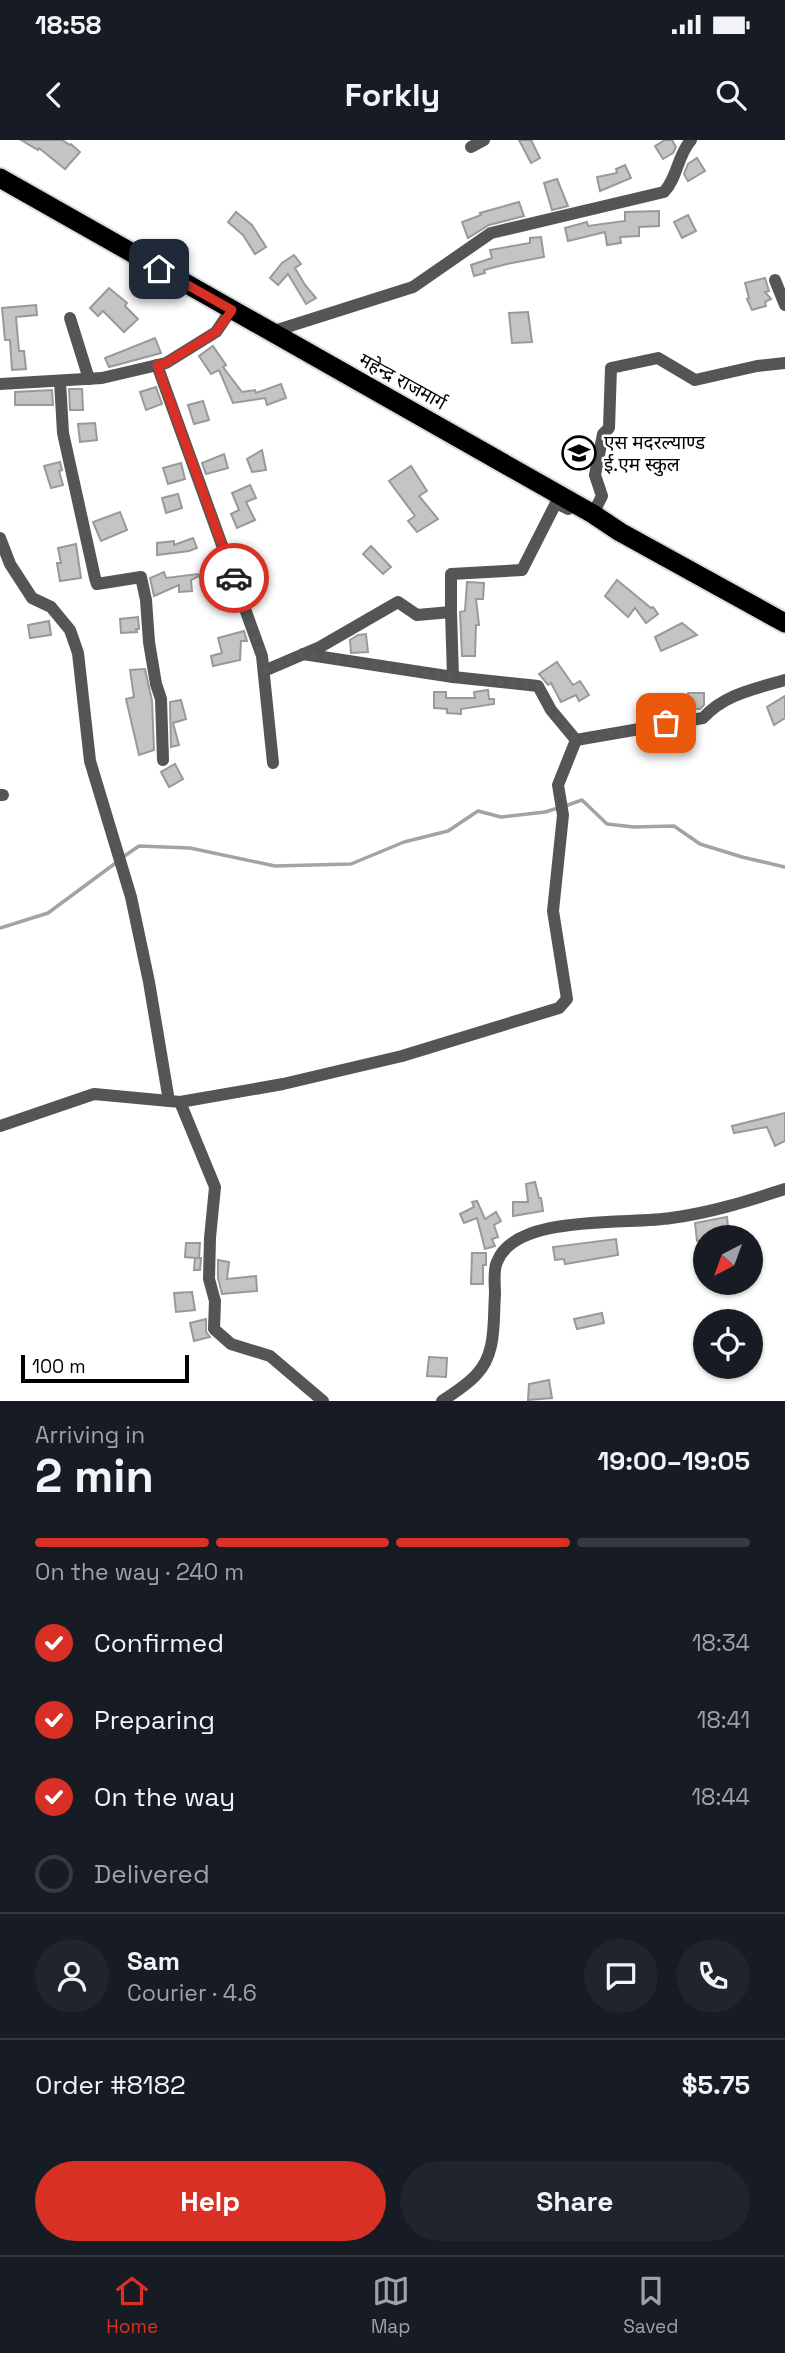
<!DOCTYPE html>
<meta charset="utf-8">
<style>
:root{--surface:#171b24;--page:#20242c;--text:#f1f3f6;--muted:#9ea1a6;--line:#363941;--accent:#d93025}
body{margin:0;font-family:"Space Grotesk","Noto Sans Devanagari",sans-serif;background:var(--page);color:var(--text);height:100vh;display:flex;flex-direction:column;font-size:26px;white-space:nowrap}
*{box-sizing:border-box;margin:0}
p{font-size:23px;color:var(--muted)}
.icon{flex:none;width:38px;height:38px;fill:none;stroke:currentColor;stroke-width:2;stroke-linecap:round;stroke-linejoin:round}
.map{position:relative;height:1261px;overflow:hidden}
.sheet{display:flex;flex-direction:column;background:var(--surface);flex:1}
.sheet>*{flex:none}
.needle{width:46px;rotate:221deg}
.controls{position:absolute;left:693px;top:1085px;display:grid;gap:14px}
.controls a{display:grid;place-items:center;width:70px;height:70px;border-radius:50%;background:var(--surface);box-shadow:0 2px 5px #0004;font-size:35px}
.scale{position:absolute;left:21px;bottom:18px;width:168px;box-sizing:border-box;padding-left:7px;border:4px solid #000;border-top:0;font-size:19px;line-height:24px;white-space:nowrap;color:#000;-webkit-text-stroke:5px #fff;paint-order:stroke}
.pin{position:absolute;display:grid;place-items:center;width:60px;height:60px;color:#fff;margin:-30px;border-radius:14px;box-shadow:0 4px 10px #0006}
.courier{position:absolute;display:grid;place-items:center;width:70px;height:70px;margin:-35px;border:5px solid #d93025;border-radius:50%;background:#fff;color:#222;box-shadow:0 2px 9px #0007}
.summary em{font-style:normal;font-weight:800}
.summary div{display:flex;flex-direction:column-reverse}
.summary{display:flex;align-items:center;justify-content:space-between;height:119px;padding:0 35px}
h1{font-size:46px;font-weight:800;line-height:52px}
.bar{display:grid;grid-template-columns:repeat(4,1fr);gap:10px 7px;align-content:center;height:84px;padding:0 35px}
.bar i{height:9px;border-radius:5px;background:var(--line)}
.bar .selected{background:var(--accent)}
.bar p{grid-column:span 4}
.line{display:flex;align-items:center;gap:18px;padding:0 35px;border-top:2px solid var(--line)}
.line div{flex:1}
.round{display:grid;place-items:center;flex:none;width:74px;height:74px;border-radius:37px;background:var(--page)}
ol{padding:0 35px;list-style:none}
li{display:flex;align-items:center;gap:21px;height:77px}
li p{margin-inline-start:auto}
li .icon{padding:7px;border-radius:50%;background:var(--accent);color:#fff;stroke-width:4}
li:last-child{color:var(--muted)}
li i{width:38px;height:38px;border:4px solid var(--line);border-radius:50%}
.action{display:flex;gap:14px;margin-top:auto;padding:14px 35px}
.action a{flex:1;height:80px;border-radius:42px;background:var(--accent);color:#fff;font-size:28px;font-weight:800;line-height:80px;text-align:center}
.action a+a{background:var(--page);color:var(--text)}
.status{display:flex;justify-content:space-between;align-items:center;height:49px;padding:0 35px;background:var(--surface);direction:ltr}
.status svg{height:19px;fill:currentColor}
header{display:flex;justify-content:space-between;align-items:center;height:91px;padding:0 35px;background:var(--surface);font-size:32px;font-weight:800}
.dock{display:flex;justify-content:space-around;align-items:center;height:98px;border-top:2px solid var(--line);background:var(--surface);font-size:19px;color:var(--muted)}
.dock a{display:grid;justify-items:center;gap:4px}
.dock .selected{color:var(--accent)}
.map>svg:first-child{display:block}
</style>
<div class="status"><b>18:58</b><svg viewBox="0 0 49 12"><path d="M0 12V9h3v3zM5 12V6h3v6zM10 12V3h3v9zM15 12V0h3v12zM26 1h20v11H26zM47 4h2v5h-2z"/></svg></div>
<header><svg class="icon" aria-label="back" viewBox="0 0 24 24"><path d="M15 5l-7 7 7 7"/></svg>Forkly<svg class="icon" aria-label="search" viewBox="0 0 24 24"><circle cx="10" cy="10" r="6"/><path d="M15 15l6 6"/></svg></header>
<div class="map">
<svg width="785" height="1261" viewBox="0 0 785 1261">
<rect width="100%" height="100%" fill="#fff"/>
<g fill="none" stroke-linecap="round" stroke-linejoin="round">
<!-- stream -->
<g stroke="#a3a3a3" stroke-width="3.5">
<polyline points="565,666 582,660 607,684 634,687 674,686 700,704 742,717 785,727"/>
<polyline points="123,717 139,706 190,708 275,726 351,724 404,702 448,691 478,671 501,677 545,672 558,668"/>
<polyline points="0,788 48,773 117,722"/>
</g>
</g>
<!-- building -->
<g fill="#c4c4c4" stroke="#999" stroke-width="2">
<polygon points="21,0 62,0 70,5 71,4 80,12 65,29 39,8 38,10"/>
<polygon points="519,0 531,0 540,18 531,23"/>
<polygon points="665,0 672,0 676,7 673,13 663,19 655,6"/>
<polygon points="697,18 705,31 688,41 684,34 688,24"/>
<polygon points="625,25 631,38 600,51 597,37 617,33 616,29"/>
<polygon points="557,39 568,66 552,70 544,43"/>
<polygon points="519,62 524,76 489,85 468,98 462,82 481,75 480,73"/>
<polygon points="659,71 659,86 639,87 639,96 620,97 621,103 607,105 605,92 568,101 565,88 587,82 588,86 625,81 625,72"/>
<polygon points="236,72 252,85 266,107 255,114 243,95 228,82"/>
<polygon points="688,75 696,91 682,98 674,82"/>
<polygon points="541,97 544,117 507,124 484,130 485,133 474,136 471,125 492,118 490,110 530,103 530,98"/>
<polygon points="294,115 301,124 295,128 305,145 316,158 306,164 288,134 278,145 270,138 282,123"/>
<polygon points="765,138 769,151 765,152 771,159 765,162 766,166 752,170 747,159 749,158 745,143"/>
<polygon points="109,148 127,163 125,166 138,179 124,192 103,171 98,176 90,168"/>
<polygon points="36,165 37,175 16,177 19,211 24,211 26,229 12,230 10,200 5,200 2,168"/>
<polygon points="528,172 532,202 512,203 509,173"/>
<polygon points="155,198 161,213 109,227 105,218"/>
<polygon points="213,206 226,225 223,227 242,252 255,250 256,253 281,244 286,258 267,265 265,258 233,263 219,230 211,234 199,216"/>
<polygon points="156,247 162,264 146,270 140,252"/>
<polygon points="69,249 82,249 83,270 70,270"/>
<polygon points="52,250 53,265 15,265 15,252"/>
<polygon points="203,261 209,280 194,284 188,265"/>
<polygon points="95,283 97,300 80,302 78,284"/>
<polygon points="262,310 266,330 252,332 247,319"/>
<polygon points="224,314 228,328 206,334 202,323"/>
<polygon points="60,322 62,330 59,331 63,345 51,348 44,326"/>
<polygon points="181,323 185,339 168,344 163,328"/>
<polygon points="411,326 427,351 419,356 438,379 417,392 408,381 415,376 389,341"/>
<polygon points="250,345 256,358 246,362 255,380 237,388 231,374 239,370 232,353"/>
<polygon points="178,354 182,368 166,373 162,358"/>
<polygon points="120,372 127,390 101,401 93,382"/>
<polygon points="193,398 197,408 189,411 157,415 157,403 174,401 174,405"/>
<polygon points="76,404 81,438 60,441 57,423 61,423 58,408"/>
<polygon points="371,406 391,427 383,434 363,414"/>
<polygon points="164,432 166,438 198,434 199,436 191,440 192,451 179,452 179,445 154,456 150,438"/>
<polygon points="617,440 651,468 653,467 658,474 646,483 635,468 628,477 605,456"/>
<polygon points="467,442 484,443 483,459 476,459 479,485 476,485 475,516 462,516 460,472 465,471"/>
<polygon points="138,477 139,489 136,489 137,492 121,493 120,479"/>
<polygon points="49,481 51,495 30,498 28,485"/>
<polygon points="682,483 697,495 661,511 655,497"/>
<polygon points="244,491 247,501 241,501 240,520 213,526 211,516 222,513 218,498"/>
<polygon points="366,494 368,512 351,513 350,500 358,495"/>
<polygon points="557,522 573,545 580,541 589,555 579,561 576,555 561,562 551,543 548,545 539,534"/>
<polygon points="145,529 152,561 154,610 139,615 126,559 134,557 130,530"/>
<polygon points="488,550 489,559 494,559 494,564 461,569 461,574 447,573 447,569 434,568 434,552 446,552 446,558 475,558 474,552"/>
<polygon points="688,553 704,553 704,565 700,569 688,569"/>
<polygon points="785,556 785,578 774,585 767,567"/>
<polygon points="181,560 186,579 173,583 179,605 171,607 170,562"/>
<polygon points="175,624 183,639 169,647 161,632"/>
<polygon points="785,973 785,1001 775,1006 767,987 734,993 732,986"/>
<polygon points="535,1042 539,1058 541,1058 543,1071 513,1076 513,1062 528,1062 526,1044"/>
<polygon points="477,1061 485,1079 496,1072 501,1081 494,1085 498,1097 492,1099 495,1106 485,1109 477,1078 464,1083 460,1074 474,1067 472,1062"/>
<polygon points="727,1077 729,1096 705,1097 705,1100 697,1101 695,1083"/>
<polygon points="616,1099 618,1115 565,1124 564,1119 555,1120 553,1107"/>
<polygon points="186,1103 200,1103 199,1118 196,1118 201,1118 200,1130 194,1130 195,1118 185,1117"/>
<polygon points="472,1113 486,1113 486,1125 483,1125 483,1144 471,1144"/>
<polygon points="218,1120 229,1122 227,1139 256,1136 257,1151 222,1154 218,1138"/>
<polygon points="192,1152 195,1170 176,1172 174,1153"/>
<polygon points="602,1173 604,1183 577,1189 574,1179"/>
<polygon points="206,1179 206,1192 210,1197 194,1201 190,1183"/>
<polygon points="429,1217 447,1218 446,1237 427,1236"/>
<polygon points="549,1240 552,1258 528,1260 529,1244"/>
</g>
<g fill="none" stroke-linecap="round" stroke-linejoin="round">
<defs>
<polyline id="highway" points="0,38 593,374 620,392 785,483"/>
</defs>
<!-- highway casing -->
<use href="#highway" stroke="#dbdbdb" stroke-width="23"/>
<!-- minor -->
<g stroke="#555" stroke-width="12">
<polyline points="471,7 484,0"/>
<polyline points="775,140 785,165"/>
<polyline points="70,178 89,239"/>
<path d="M271,192L413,147L491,93L664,52C678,37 677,16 691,0"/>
<polyline points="157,225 262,516 273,623"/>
<polyline points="60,241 63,293 95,438 97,444 141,437 146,460 149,502 156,544 161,559 163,620"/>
<polyline points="0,244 102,238 166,223 216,192 231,170"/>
<polyline points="593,374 602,356 595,335 603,294 609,288 611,228 658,218 695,240 757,226 785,223"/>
<polyline points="0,398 10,424 32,458 51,467 70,490 78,513 90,621 131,757 149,842 169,961"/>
<polyline points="451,472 453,537"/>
<path d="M303,514L453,537L538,546L551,570L576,600L703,578C725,554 755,549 785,540"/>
<polyline points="264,531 320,507 398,462 417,475 451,472 451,434 522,430 556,363 568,369"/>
<polyline points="0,655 3,655"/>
<polyline points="180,962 283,944 402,916 559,868 567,859 553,771 563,675 558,645 576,600"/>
<polyline points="0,986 94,954 180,962 215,1047 210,1098 209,1139 215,1161 214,1189 231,1204 270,1216 323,1261"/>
<path d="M442,1261C454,1253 467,1245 476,1235C497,1214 493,1181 495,1154C495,1144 493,1130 497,1122C515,1073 629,1085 671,1078C710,1073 748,1061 785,1049"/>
</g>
<!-- highway -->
<use href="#highway" stroke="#000" stroke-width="19"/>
</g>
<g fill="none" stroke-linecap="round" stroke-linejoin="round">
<!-- done -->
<polyline stroke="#595959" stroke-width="7" stroke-dasharray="0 12.6" points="234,438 262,516 264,531 303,514 470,540 538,546 551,570 576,600 666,583"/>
<!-- route -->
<polyline stroke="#d93025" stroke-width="9" points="159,129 232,170 216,192 166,223 157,225 234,438"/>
</g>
<!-- icons -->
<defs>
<symbol id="school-ring" viewBox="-11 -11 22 22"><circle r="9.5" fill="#fff" stroke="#000" stroke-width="1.5"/><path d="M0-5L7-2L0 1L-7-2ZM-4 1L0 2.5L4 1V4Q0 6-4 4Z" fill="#000"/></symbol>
</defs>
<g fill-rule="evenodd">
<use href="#school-ring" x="560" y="294" width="38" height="38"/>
</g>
<g text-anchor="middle" stroke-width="5" stroke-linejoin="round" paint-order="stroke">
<!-- street labels -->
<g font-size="19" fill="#000" stroke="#fff">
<text transform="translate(403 241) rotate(29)" y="7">महेन्द्र राजमार्ग</text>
</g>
<!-- poi labels -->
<g font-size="19" fill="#000" stroke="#fff" text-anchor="start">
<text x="604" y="309">एस मदरल्याण्ड<tspan x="604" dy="22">ई.एम स्कुल</tspan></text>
</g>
</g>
</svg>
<div class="controls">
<a><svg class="needle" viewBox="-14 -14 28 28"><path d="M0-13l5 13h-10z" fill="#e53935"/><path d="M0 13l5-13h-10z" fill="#9ea1a6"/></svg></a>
<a><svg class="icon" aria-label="locate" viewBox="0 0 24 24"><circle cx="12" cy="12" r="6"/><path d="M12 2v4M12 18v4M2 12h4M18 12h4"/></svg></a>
</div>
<div class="scale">100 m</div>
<div class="pin" style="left:666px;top:583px;background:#ea580c"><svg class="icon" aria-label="bag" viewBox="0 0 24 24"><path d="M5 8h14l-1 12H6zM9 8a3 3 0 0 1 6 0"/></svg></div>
<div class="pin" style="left:159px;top:129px;background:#1f2937"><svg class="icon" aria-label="home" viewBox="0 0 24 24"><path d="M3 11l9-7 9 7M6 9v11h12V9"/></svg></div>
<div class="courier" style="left:234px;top:438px"><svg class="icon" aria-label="car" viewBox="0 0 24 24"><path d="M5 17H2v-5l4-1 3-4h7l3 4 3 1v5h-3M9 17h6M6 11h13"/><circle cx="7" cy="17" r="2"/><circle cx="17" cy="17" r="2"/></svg></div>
</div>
<section class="sheet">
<div class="summary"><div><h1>2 min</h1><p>Arriving in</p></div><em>19:00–19:05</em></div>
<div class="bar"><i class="selected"></i><i class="selected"></i><i class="selected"></i><i></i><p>On the way · 240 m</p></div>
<ol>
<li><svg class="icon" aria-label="check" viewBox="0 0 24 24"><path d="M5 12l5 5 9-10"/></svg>Confirmed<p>18:34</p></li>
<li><svg class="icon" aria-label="check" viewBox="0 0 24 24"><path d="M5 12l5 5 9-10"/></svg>Preparing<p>18:41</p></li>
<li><svg class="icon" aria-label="check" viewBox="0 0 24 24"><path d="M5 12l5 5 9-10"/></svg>On the way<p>18:44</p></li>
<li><i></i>Delivered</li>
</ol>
<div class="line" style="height:126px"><a class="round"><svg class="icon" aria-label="person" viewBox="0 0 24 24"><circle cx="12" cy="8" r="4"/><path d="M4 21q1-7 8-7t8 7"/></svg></a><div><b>Sam</b><p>Courier · 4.6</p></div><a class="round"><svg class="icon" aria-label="chat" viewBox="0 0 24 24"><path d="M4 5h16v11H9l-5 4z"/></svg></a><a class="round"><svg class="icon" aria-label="phone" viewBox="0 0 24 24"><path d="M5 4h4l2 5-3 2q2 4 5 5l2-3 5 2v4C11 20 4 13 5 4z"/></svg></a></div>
<div class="line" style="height:91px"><div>Order #8182</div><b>$5.75</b></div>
<div class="action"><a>Help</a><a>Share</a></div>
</section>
<nav class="dock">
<a class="selected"><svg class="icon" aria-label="home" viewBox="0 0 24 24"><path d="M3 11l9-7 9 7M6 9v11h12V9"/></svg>Home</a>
<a><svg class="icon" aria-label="map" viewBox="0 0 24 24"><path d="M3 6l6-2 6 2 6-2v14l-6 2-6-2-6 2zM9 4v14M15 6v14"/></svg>Map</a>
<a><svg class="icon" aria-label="saved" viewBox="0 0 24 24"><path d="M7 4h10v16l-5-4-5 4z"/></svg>Saved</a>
</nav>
